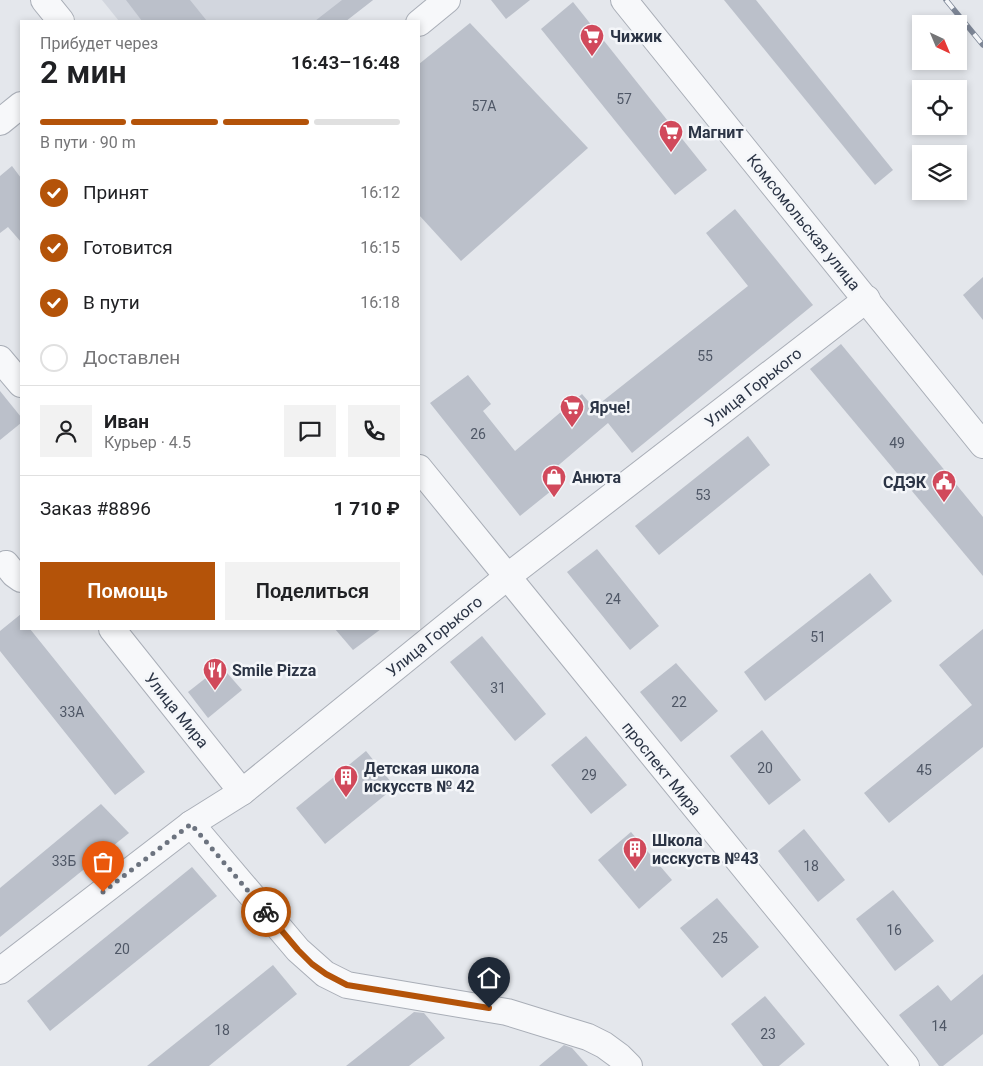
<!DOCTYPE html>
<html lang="ru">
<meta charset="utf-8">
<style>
:root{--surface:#fff;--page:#f2f2f2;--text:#202124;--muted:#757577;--line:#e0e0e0;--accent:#b45309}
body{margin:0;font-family:Roboto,sans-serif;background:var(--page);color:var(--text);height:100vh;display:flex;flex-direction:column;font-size:19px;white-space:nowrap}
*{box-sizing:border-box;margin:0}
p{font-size:16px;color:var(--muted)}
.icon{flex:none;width:28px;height:28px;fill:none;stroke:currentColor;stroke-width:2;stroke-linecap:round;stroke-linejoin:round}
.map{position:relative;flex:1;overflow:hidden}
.drawer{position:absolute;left:20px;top:20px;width:400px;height:610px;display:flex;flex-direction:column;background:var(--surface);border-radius:0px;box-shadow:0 2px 8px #0003}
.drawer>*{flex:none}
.needle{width:32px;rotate:136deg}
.fabs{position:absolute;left:912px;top:15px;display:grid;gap:10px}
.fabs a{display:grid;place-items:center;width:55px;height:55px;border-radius:0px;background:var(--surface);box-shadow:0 2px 8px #0003;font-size:25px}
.pin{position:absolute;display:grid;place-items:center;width:42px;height:42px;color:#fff;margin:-51px -21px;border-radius:50% 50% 50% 0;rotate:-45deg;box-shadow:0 0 5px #0007}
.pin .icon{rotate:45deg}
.courier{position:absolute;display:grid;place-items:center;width:50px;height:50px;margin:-25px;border:4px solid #b45309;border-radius:50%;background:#fff;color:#222;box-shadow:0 1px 6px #0007}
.overview em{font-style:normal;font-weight:600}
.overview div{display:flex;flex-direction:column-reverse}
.overview{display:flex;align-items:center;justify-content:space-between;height:85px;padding:0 20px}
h1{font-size:32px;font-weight:600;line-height:38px}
.bar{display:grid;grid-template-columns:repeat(4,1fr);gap:8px 5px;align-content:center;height:60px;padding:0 20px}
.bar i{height:6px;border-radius:4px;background:var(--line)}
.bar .on{background:var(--accent)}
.bar p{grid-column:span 4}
.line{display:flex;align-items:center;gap:12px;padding:0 20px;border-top:1px solid var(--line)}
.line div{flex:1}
.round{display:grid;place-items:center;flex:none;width:52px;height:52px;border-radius:0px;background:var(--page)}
ol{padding:0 20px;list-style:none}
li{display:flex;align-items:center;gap:15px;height:55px}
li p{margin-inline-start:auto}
li .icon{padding:5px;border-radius:50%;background:var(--accent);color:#fff;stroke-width:4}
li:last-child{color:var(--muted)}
li i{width:28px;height:28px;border:2px solid var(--line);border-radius:50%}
.cta{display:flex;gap:10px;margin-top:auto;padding:10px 20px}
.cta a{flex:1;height:58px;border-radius:0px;background:var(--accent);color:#fff;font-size:20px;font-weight:600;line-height:58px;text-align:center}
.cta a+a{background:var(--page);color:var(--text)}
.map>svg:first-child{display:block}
</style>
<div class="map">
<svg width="983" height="1066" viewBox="0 0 983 1066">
<rect width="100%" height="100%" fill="#e4e7ec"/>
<!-- built -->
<polygon fill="#d2d6de" points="102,0 373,0 346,21 119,21"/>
<!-- building -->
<g fill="#bbc0ca">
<polygon points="126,0 190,0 207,21 142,21"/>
<polygon points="342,0 373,0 346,21 315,21"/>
<polygon points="491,0 530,0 506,19"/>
<polygon points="724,0 756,0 893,170 875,185"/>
<polygon points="573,2 707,170 675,195 541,29"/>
<polygon points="470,23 588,148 461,261 419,215 419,64"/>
<polygon points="12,166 21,178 21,242 8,227 0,233 0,176"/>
<polygon points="735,209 813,305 632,453 608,423 547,475 556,487 520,516 430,403 468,375 491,404 483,411 515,451 582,394 594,408 748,286 706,233"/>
<polygon points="983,277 983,320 963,295"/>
<polygon points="841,344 983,517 983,576 810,369"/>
<polygon points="0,391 21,417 21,423 0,440"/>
<polygon points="748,436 770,465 659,555 635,526"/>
<polygon points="597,549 659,626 630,650 567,572"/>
<polygon points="870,573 892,601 765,701 744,672"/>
<polygon points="21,614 21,629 30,629 145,772 115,795 0,651 0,631"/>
<polygon points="335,629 381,629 353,650"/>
<polygon points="983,629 983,747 889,823 864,793 972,705 939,665"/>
<polygon points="482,636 546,714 515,741 450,662"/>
<polygon points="676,663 718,711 681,742 640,692"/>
<polygon points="221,666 242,690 208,718 188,692"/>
<polygon points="762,730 801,780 769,805 730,756"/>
<polygon points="586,736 627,785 591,814 551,765"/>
<polygon points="366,751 395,787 325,844 296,808"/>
<polygon points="101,804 129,833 0,937 0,888"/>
<polygon points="804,829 845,880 818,902 778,851"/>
<polygon points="631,832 672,880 639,909 598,860"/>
<polygon points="192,867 217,896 50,1031 27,1001"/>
<polygon points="893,890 934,941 895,971 856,919"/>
<polygon points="717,898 759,947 722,978 680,928"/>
<polygon points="273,965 297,994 209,1066 147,1066"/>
<polygon points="983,974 983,1034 943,1066 939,1066 899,1015 938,985 951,1001"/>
<polygon points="765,996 805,1044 779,1066 763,1066 731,1024"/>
<polygon points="414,1012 424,1013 445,1038 409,1066 346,1066"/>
<polygon points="564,1045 572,1048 588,1066 539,1066"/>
</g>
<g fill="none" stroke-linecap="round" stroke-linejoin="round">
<defs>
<g id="minor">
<polyline points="44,0 61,21"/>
<polyline points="624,0 983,445"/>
<polyline points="419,23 447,0"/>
<polyline points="0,122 21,105"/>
<polyline points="0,359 21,384"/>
<polyline points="419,468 906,1066"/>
<polyline points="6,564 14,574 21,579"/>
<polyline points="112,629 242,792"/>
<polyline points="191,824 298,950 325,974 347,985 507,1012 588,1037 604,1045 619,1056 629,1066"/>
<polyline points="0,971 191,824 242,792 507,577 867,299"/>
</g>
</defs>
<!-- minor casing -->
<use href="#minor" stroke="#a9aeb7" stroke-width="28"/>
<!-- minor -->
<use href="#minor" stroke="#f7f8fa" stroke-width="26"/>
<defs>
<polyline id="rail" points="946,0 983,45"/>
</defs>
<!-- rail casing -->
<use href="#rail" stroke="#7d8696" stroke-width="5.5"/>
<!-- rail -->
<use href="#rail" stroke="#f4f6f9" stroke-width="4" stroke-dasharray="11" stroke-linecap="butt"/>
</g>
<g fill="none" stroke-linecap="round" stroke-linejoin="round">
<!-- done -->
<polyline stroke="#6c737f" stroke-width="5" stroke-dasharray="0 9" points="103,892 191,824 266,912"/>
<!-- route -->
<polyline stroke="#b45309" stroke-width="6" points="266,912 298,950 312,964 326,974 347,985 489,1008"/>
</g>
<!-- icons -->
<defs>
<symbol id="supermarket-pin" viewBox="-11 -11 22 30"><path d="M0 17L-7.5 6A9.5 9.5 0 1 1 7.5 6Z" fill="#d1495b" stroke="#f4f6f9"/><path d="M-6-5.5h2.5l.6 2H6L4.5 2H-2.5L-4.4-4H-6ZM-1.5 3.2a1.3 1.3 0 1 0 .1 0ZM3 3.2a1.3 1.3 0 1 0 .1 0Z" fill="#fff"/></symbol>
<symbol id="shop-pin" viewBox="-11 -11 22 30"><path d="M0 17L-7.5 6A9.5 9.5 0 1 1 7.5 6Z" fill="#d1495b" stroke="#f4f6f9"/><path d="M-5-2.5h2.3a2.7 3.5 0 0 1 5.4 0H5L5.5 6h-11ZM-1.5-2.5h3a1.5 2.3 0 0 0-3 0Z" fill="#fff"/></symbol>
<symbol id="civic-pin" viewBox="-11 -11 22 30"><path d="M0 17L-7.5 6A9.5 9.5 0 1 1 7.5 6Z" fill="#d1495b" stroke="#f4f6f9"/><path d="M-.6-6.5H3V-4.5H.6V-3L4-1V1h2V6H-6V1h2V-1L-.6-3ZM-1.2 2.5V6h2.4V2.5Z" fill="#fff"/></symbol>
<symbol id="restaurant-pin" viewBox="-11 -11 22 30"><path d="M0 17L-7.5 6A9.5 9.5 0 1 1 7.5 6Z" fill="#d1495b" stroke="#f4f6f9"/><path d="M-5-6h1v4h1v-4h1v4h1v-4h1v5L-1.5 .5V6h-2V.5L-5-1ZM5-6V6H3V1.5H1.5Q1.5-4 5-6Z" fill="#fff"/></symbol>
<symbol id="building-pin" viewBox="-11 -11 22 30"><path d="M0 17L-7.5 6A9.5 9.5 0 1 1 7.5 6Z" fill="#d1495b" stroke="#f4f6f9"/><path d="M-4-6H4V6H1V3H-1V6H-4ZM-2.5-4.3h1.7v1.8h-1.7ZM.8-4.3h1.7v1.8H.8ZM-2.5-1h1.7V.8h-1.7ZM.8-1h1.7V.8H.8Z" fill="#fff"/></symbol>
</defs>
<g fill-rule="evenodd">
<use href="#supermarket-pin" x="578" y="22" width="28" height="38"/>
<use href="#supermarket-pin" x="657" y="118" width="28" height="38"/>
<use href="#supermarket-pin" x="558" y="393" width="28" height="38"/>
<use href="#shop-pin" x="540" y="463" width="28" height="38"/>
<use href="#civic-pin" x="930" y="468" width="28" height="38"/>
<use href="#restaurant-pin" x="201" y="656" width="28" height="38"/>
<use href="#building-pin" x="332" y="763" width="28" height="38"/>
<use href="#building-pin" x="621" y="835" width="28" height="38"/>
</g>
<g text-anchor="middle" stroke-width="5" stroke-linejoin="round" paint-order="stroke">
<!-- number labels -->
<g font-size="14" fill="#4f5766">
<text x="624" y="104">57</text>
<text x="484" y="111">57А</text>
<text x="705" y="361">55</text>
<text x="478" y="439">26</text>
<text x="897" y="448">49</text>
<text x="703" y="500">53</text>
<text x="613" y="604">24</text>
<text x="818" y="642">51</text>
<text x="498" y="693">31</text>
<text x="679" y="707">22</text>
<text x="72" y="717">33А</text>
<text x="765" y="773">20</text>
<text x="924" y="775">45</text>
<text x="589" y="780">29</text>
<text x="64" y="866">33Б</text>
<text x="811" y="871">18</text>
<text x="894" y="935">16</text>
<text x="720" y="943">25</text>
<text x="122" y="954">20</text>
<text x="939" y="1031">14</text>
<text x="222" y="1035">18</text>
<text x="768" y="1039">23</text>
</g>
<!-- poi labels -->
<g font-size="16" font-weight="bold" fill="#2b3445" stroke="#f4f6f9" text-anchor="start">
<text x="610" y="42">Чижик</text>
<text x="688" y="138">Магнит</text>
<text x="590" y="413">Ярче!</text>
<text x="572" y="483">Анюта</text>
<text x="926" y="488" text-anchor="end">СДЭК</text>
<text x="232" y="676">Smile Pizza</text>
<text x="364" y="774">Детская школа<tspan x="364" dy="18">искусств № 42</tspan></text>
<text x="652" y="846">Школа<tspan x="652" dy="18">исскуств №43</tspan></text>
</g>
<!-- street labels -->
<g font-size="16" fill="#2b3445" stroke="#f4f6f9">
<text transform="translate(804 222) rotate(51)" y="6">Комсомольская улица</text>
<text transform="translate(753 387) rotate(-38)" y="6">Улица Горького</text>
<text transform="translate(434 636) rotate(-39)" y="6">Улица Горького</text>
<text transform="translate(177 710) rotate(51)" y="6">Улица Мира</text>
<text transform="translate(662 768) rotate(51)" y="6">проспект Мира</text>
</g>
</g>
</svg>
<div class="fabs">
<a><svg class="needle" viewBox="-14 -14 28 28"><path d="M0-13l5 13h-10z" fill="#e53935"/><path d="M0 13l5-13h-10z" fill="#757577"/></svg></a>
<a><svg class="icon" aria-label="locate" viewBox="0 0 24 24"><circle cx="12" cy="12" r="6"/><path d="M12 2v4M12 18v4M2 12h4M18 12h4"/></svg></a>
<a><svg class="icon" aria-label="layers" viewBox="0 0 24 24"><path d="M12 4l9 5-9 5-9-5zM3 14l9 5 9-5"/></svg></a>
</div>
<div class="pin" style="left:103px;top:892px;background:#ea580c"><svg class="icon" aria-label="bag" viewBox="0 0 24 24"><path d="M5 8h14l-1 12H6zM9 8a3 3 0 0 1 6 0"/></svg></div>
<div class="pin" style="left:489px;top:1008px;background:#1f2937"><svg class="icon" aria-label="home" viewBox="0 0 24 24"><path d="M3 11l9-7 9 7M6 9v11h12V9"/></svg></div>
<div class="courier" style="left:266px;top:912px"><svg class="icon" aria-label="bike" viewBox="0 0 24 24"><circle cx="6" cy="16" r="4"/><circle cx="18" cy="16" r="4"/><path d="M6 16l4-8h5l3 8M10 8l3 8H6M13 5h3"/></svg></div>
<section class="drawer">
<div class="overview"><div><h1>2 мин</h1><p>Прибудет через</p></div><em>16:43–16:48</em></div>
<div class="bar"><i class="on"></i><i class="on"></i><i class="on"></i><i></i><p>В пути · 90 m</p></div>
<ol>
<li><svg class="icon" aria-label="check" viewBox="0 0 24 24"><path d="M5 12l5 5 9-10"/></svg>Принят<p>16:12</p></li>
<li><svg class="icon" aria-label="check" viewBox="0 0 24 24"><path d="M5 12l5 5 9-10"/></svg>Готовится<p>16:15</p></li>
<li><svg class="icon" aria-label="check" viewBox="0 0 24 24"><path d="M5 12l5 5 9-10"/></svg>В пути<p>16:18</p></li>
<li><i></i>Доставлен</li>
</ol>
<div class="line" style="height:90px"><a class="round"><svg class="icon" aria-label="person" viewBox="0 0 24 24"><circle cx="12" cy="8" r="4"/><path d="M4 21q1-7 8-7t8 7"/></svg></a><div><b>Иван</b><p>Курьер · 4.5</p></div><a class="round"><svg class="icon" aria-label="chat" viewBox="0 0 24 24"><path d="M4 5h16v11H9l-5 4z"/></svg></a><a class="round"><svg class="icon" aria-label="phone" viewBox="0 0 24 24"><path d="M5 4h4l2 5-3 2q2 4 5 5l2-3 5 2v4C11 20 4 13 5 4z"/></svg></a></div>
<div class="line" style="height:65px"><div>Заказ #8896</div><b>1 710 ₽</b></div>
<div class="cta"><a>Помощь</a><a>Поделиться</a></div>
</section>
</div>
